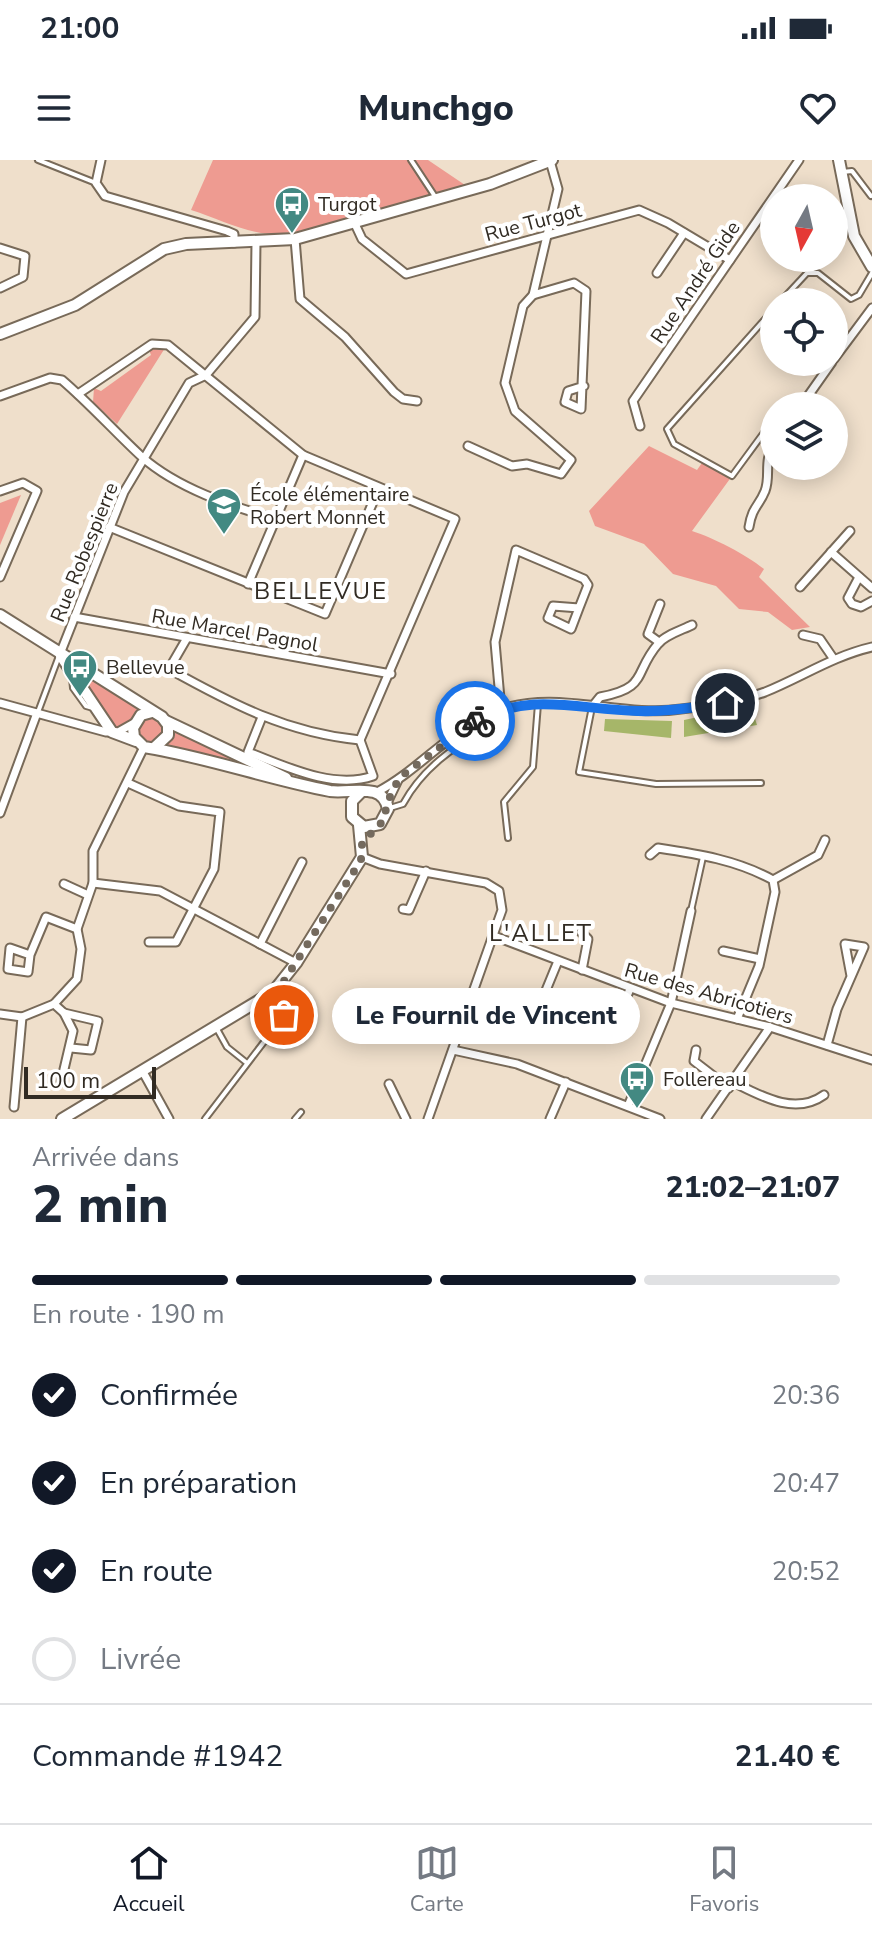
<!DOCTYPE html>
<html lang="fr">
<meta charset="utf-8">
<style>
:root{--surface:#fff;--page:#f2f2f3;--text:#1f2937;--muted:#747a83;--line:#e0e1e3;--accent:#111827}
body{margin:0;font-family:"Nunito Sans",sans-serif;background:var(--page);color:var(--text);height:100vh;display:flex;flex-direction:column;font-size:30px;white-space:nowrap}
*{box-sizing:border-box;margin:0}
p{font-size:26px;color:var(--muted)}
.icon{flex:none;width:44px;height:44px;fill:none;stroke:currentColor;stroke-width:2;stroke-linecap:round;stroke-linejoin:round}
.map{position:relative;height:959px;overflow:hidden}
.side{display:flex;flex-direction:column;background:var(--surface);flex:1}
.side>*{flex:none}
.needle{width:52px;rotate:188deg}
.buttons{position:absolute;left:760px;top:24px;display:grid;gap:16px}
.buttons a{display:grid;place-items:center;width:88px;height:88px;border-radius:50%;background:var(--surface);box-shadow:0 4px 20px #0003;font-size:40px}
.scale{position:absolute;left:24px;bottom:20px;width:132px;box-sizing:border-box;padding-left:8px;border:4px solid #312b23;border-top:0;font-size:22px;line-height:28px;white-space:nowrap;color:#312b23;-webkit-text-stroke:6px #fff;paint-order:stroke}
.pin{position:absolute;display:grid;place-items:center;width:68px;height:68px;color:#fff;margin:-34px;border:4px solid #fff;border-radius:50%;box-shadow:0 2px 8px #0007}
.courier{position:absolute;display:grid;place-items:center;width:80px;height:80px;margin:-40px;border:6px solid #1a73e8;border-radius:50%;background:#fff;color:#222;box-shadow:0 2px 10px #0007}
.bubble{position:absolute;height:56px;border-radius:28px;background:var(--surface);box-shadow:0 4px 20px #0003;font-size:26px;font-weight:800;line-height:56px;text-align:center}
.overview em{font-style:normal;font-weight:800}
.overview div{display:flex;flex-direction:column-reverse}
.overview{display:flex;align-items:center;justify-content:space-between;height:136px;padding:0 32px}
h1{font-size:52px;font-weight:800;line-height:60px}
.bar{display:grid;grid-template-columns:repeat(4,1fr);gap:12px 8px;align-content:center;height:96px;padding:0 32px}
.bar i{height:10px;border-radius:6px;background:var(--line)}
.bar .selected{background:var(--accent)}
.bar p{grid-column:span 4}
.line{display:flex;align-items:center;gap:20px;padding:0 32px;border-top:2px solid var(--line)}
.line div{flex:1}
ol{padding:0 32px;list-style:none}
li{display:flex;align-items:center;gap:24px;height:88px}
li p{margin-inline-start:auto}
li .icon{padding:8px;border-radius:50%;background:var(--accent);color:#fff;stroke-width:4}
li:last-child{color:var(--muted)}
li i{width:44px;height:44px;border:4px solid var(--line);border-radius:50%}
.status{display:flex;justify-content:space-between;align-items:center;height:56px;padding:0 40px;background:var(--surface);direction:ltr}
.status svg{height:22px;fill:currentColor}
header{display:flex;justify-content:space-between;align-items:center;height:104px;padding:0 32px;background:var(--surface);font-size:36px;font-weight:800}
.tab-bar{display:flex;justify-content:space-around;align-items:center;height:112px;border-top:2px solid var(--line);background:var(--surface);font-size:22px;color:var(--muted)}
.tab-bar a{display:grid;justify-items:center;gap:4px}
.tab-bar .selected{color:var(--accent)}
.map>svg:first-child{display:block}
</style>
<div class="status"><b>21:00</b><svg viewBox="0 0 49 12"><path d="M0 12V9h3v3zM5 12V6h3v6zM10 12V3h3v9zM15 12V0h3v12zM26 1h20v11H26zM47 4h2v5h-2z"/></svg></div>
<header><svg class="icon" aria-label="menu" viewBox="0 0 24 24"><path d="M4 6h16M4 12h16M4 18h16"/></svg>Munchgo<svg class="icon" aria-label="heart" viewBox="0 0 24 24"><path d="M12 20l-8-8c-3-5 5-10 8-4 3-6 11-1 8 4z"/></svg></header>
<div class="map">
<svg width="872" height="959" viewBox="0 0 872 959">
<rect width="100%" height="100%" fill="#efdfcb"/>
<!-- green -->
<g fill="#ee9b91">
<path d="M213,0H428L465,25C419,39 305,79 261,73C238,69 213,57 191,50Z"/>
<polygon points="153,187 165,188 117,264 93,242 94,228 101,231 151,195 149,190"/>
<path d="M649,286L697,310L704,300L732,316L692,371C714,378 745,394 764,409L759,417L810,467L792,470L768,452L739,449L716,426L673,414L644,384L595,366L589,351Z"/>
<polygon points="21,335 0,385 0,343"/>
<polygon points="80,511 139,549 140,551 130,563 114,568 76,516"/>
<circle cx="151" cy="570" r="13"/>
<polygon points="173,568 259,609 166,588"/>
</g>
<!-- water -->
<g fill="#a6b669">
<polygon points="751,546 757,565 684,577 684,560"/>
<polygon points="605,559 672,561 671,578 604,571"/>
</g>
<g fill="none" stroke-linecap="round" stroke-linejoin="round">
<defs>
<g id="lane">
<polyline points="38,0 96,23"/>
<polyline points="411,0 436,38"/>
<polyline points="842,12 852,11 871,36"/>
<polyline points="780,142 807,113 818,113 851,139 859,135 872,113"/>
<polyline points="765,271 732,316 674,284 667,269 774,149"/>
<polyline points="72,518 73,528 86,546 93,548"/>
<polyline points="592,547 579,612 656,624 761,623"/>
<polyline points="38,552 59,496"/>
<path d="M390,648L403,644C422,609 453,587 487,568L489,554"/>
<polyline points="508,678 504,642 533,607 538,544"/>
<polyline points="691,751 703,697"/>
<polyline points="217,869 227,887 247,903"/>
<polyline points="205,959 296,840 284,821"/>
<polyline points="295,959 301,952"/>
</g>
<g id="street">
<polyline points="101,0 96,23 105,36 227,71 234,74 234,83"/>
<polyline points="550,1 558,29 533,135 574,123 586,131 581,249 565,242 568,231 584,226"/>
<polyline points="355,64 362,79 406,114 639,50 668,63 730,100"/>
<polyline points="295,79 300,139 345,177 394,232 403,239 417,241"/>
<polyline points="0,88 25,96 23,117 0,128"/>
<polyline points="657,113 684,73"/>
<polyline points="834,199 872,148"/>
<polyline points="78,234 152,184 168,185 303,295 455,359 360,580"/>
<path d="M0,236L50,218L62,220C90,244 115,272 142,297C177,328 231,346 275,359"/>
<polyline points="801,246 832,202"/>
<polyline points="640,266 633,241 799,0"/>
<polyline points="468,286 512,306 527,304 561,314 571,300 515,251 505,223 523,146 533,135"/>
<polyline points="0,331 23,323 37,331 0,417"/>
<polyline points="109,367 325,454 379,328"/>
<path d="M749,367C752,347 759,346 765,331C771,315 763,301 774,285"/>
<polyline points="831,392 872,428"/>
<polyline points="859,417 848,438 852,444 861,447 872,441"/>
<polyline points="248,424 303,295"/>
<polyline points="800,427 850,371"/>
<polyline points="74,457 391,514"/>
<polyline points="803,475 820,479 833,498"/>
<path d="M187,478L169,509C232,544 287,573 360,580"/>
<polyline points="659,482 648,474 660,444"/>
<polyline points="60,494 124,332 189,223 206,215 255,157 256,82"/>
<polyline points="0,543 106,572 118,572 134,563"/>
<path d="M592,547L600,537C649,528 633,513 658,484C665,475 682,470 692,465"/>
<polyline points="501,550 495,482 516,390 584,419 588,425 579,448 553,446 548,458 571,469 579,448"/>
<path d="M262,557L248,592C285,606 333,630 373,616L360,580"/>
<polyline points="128,623 179,646 220,652 214,709 176,782 149,782"/>
<path d="M377,632C421,609 451,568 499,550C557,529 621,558 681,549C709,546 738,542 765,532C802,517 833,496 872,487"/>
<polyline points="387,643 398,620"/>
<polyline points="0,653 37,553"/>
<path d="M650,695L658,688C698,694 737,700 773,720L775,732L759,806L737,859"/>
<polyline points="362,697 380,704 486,723 499,731 502,750 428,959"/>
<polyline points="773,720 818,695 825,680"/>
<polyline points="93,723 160,731 296,803"/>
<polyline points="64,724 88,735"/>
<polyline points="403,749 409,750 426,711"/>
<polyline points="581,772 588,779 582,810"/>
<polyline points="494,776 671,843 770,867 872,900"/>
<polyline points="260,784 302,702"/>
<polyline points="723,791 760,799"/>
<polyline points="30,795 10,788 8,809 28,812 30,795 46,757 77,769"/>
<polyline points="542,840 558,801"/>
<polyline points="54,844 64,853 98,861 91,890 71,888"/>
<polyline points="0,854 22,857 54,844 77,819 81,789 77,769 93,723 93,691 144,587"/>
<polyline points="614,867 630,829"/>
<polyline points="827,885 837,849 864,787 845,784 851,816"/>
<polyline points="453,890 517,904 660,959"/>
<polyline points="696,890 694,901 729,928"/>
<polyline points="143,912 169,959"/>
<polyline points="61,922 73,871 64,853"/>
<path d="M733,922C761,936 795,956 824,935"/>
<polyline points="389,924 406,959"/>
<polyline points="628,946 671,843 691,751"/>
<polyline points="14,947 22,857"/>
<polyline points="550,959 566,922"/>
<polyline points="706,959 770,867"/>
</g>
<g id="secondary">
<polyline points="839,0 854,76 872,107"/>
<polyline points="0,174 75,145 164,89 186,84 295,79 490,24 552,0"/>
<polyline points="0,455 162,557 168,565 168,575 154,588"/>
<polyline points="61,496 112,572 136,581"/>
<path d="M152,552L141,555L133,568L134,577L144,587C206,597 268,619 330,631C351,634 383,621 388,649L380,664L364,667L352,657V641L361,632"/>
<polyline points="166,561 286,618"/>
<polyline points="62,959 273,832 296,803 362,697 359,665"/>
</g>
</defs>
<!-- lane casing -->
<use href="#lane" stroke="#786a59" stroke-width="8"/>
<!-- street casing -->
<use href="#street" stroke="#786a59" stroke-width="11"/>
<!-- secondary casing -->
<use href="#secondary" stroke="#786a59" stroke-width="14"/>
<!-- lane -->
<use href="#lane" stroke="#fff" stroke-width="4"/>
<!-- street -->
<use href="#street" stroke="#fff" stroke-width="7"/>
<!-- secondary -->
<use href="#secondary" stroke="#fff" stroke-width="10"/>
</g>
<g fill="none" stroke-linecap="round" stroke-linejoin="round">
<!-- done -->
<polyline stroke="#746a5e" stroke-width="8" stroke-dasharray="0 14.4" points="284,855 297,838 284,821 358,705 362,697 362,683 384,660 387,643 399,618 475,561"/>
<!-- route -->
<path stroke="#1a73e8" stroke-width="10" d="M475,561C533,531 578,550 638,551C667,552 696,547 725,543"/>
</g>
<!-- icons -->
<defs>
<symbol id="bus-pin" viewBox="-11 -11 22 30"><path d="M0 17L-7.5 6A9.5 9.5 0 1 1 7.5 6Z" fill="#438982" stroke="#fff"/><path d="M-5-6H5V4H4V6H2V4H-2V6H-4V4H-5ZM-3.5-4V0h7V-4ZM-3.5 1.2v1.5H-2V1.2ZM2 1.2v1.5H3.5V1.2Z" fill="#fff"/></symbol>
<symbol id="school-pin" viewBox="-11 -11 22 30"><path d="M0 17L-7.5 6A9.5 9.5 0 1 1 7.5 6Z" fill="#438982" stroke="#fff"/><path d="M0-5L7-2L0 1L-7-2ZM-4 1L0 2.5L4 1V4Q0 6-4 4Z" fill="#fff"/></symbol>
</defs>
<g fill-rule="evenodd">
<use href="#bus-pin" x="272" y="24" width="40" height="54"/>
<use href="#school-pin" x="204" y="325" width="40" height="54"/>
<use href="#bus-pin" x="60" y="487" width="40" height="54"/>
<use href="#bus-pin" x="617" y="899" width="40" height="54"/>
</g>
<g text-anchor="middle" stroke-width="8" stroke-linejoin="round" paint-order="stroke">
<!-- poi labels -->
<g font-size="20" fill="#312b23" stroke="#fff" text-anchor="start">
<text x="318" y="51">Turgot</text>
<text x="250" y="341">École élémentaire<tspan x="250" dy="23">Robert Monnet</tspan></text>
<text x="106" y="514">Bellevue</text>
<text x="663" y="926">Follereau</text>
</g>
<!-- street labels -->
<g font-size="20" fill="#312b23" stroke="#fff">
<text transform="translate(533 62) rotate(-15)" y="7">Rue Turgot</text>
<text transform="translate(695 122) rotate(-56)" y="7">Rue André Gide</text>
<text transform="translate(84 392) rotate(-68)" y="7">Rue Robespierre</text>
<text transform="translate(235 470) rotate(10)" y="7">Rue Marcel Pagnol</text>
<text transform="translate(709 833) rotate(16)" y="7">Rue des Abricotiers</text>
</g>
<!-- quarter labels -->
<g font-size="24" letter-spacing="2" fill="#312b23" stroke="#fff">
<text x="321" y="439">BELLEVUE</text>
<text x="541" y="781">L'ALLET</text>
</g>
</g>
</svg>
<div class="buttons">
<a><svg class="needle" viewBox="-14 -14 28 28"><path d="M0-13l5 13h-10z" fill="#e53935"/><path d="M0 13l5-13h-10z" fill="#747a83"/></svg></a>
<a><svg class="icon" aria-label="locate" viewBox="0 0 24 24"><circle cx="12" cy="12" r="6"/><path d="M12 2v4M12 18v4M2 12h4M18 12h4"/></svg></a>
<a><svg class="icon" aria-label="layers" viewBox="0 0 24 24"><path d="M12 4l9 5-9 5-9-5zM3 14l9 5 9-5"/></svg></a>
</div>
<div class="scale">100 m</div>
<div class="pin" style="left:284px;top:855px;background:#ea580c"><svg class="icon" aria-label="bag" viewBox="0 0 24 24"><path d="M5 8h14l-1 12H6zM9 8a3 3 0 0 1 6 0"/></svg></div>
<div class="pin" style="left:725px;top:543px;background:#1f2937"><svg class="icon" aria-label="home" viewBox="0 0 24 24"><path d="M3 11l9-7 9 7M6 9v11h12V9"/></svg></div>
<div class="courier" style="left:475px;top:561px"><svg class="icon" aria-label="bike" viewBox="0 0 24 24"><circle cx="6" cy="16" r="4"/><circle cx="18" cy="16" r="4"/><path d="M6 16l4-8h5l3 8M10 8l3 8H6M13 5h3"/></svg></div>
<div class="bubble" style="left:332px;top:828px;width:308px">Le Fournil de Vincent</div>
</div>
<section class="side">
<div class="overview"><div><h1>2 min</h1><p>Arrivée dans</p></div><em>21:02–21:07</em></div>
<div class="bar"><i class="selected"></i><i class="selected"></i><i class="selected"></i><i></i><p>En route · 190 m</p></div>
<ol>
<li><svg class="icon" aria-label="check" viewBox="0 0 24 24"><path d="M5 12l5 5 9-10"/></svg>Confirmée<p>20:36</p></li>
<li><svg class="icon" aria-label="check" viewBox="0 0 24 24"><path d="M5 12l5 5 9-10"/></svg>En préparation<p>20:47</p></li>
<li><svg class="icon" aria-label="check" viewBox="0 0 24 24"><path d="M5 12l5 5 9-10"/></svg>En route<p>20:52</p></li>
<li><i></i>Livrée</li>
</ol>
<div class="line" style="height:104px"><div>Commande #1942</div><b>21.40 €</b></div>
</section>
<nav class="tab-bar">
<a class="selected"><svg class="icon" aria-label="home" viewBox="0 0 24 24"><path d="M3 11l9-7 9 7M6 9v11h12V9"/></svg>Accueil</a>
<a><svg class="icon" aria-label="map" viewBox="0 0 24 24"><path d="M3 6l6-2 6 2 6-2v14l-6 2-6-2-6 2zM9 4v14M15 6v14"/></svg>Carte</a>
<a><svg class="icon" aria-label="saved" viewBox="0 0 24 24"><path d="M7 4h10v16l-5-4-5 4z"/></svg>Favoris</a>
</nav>
